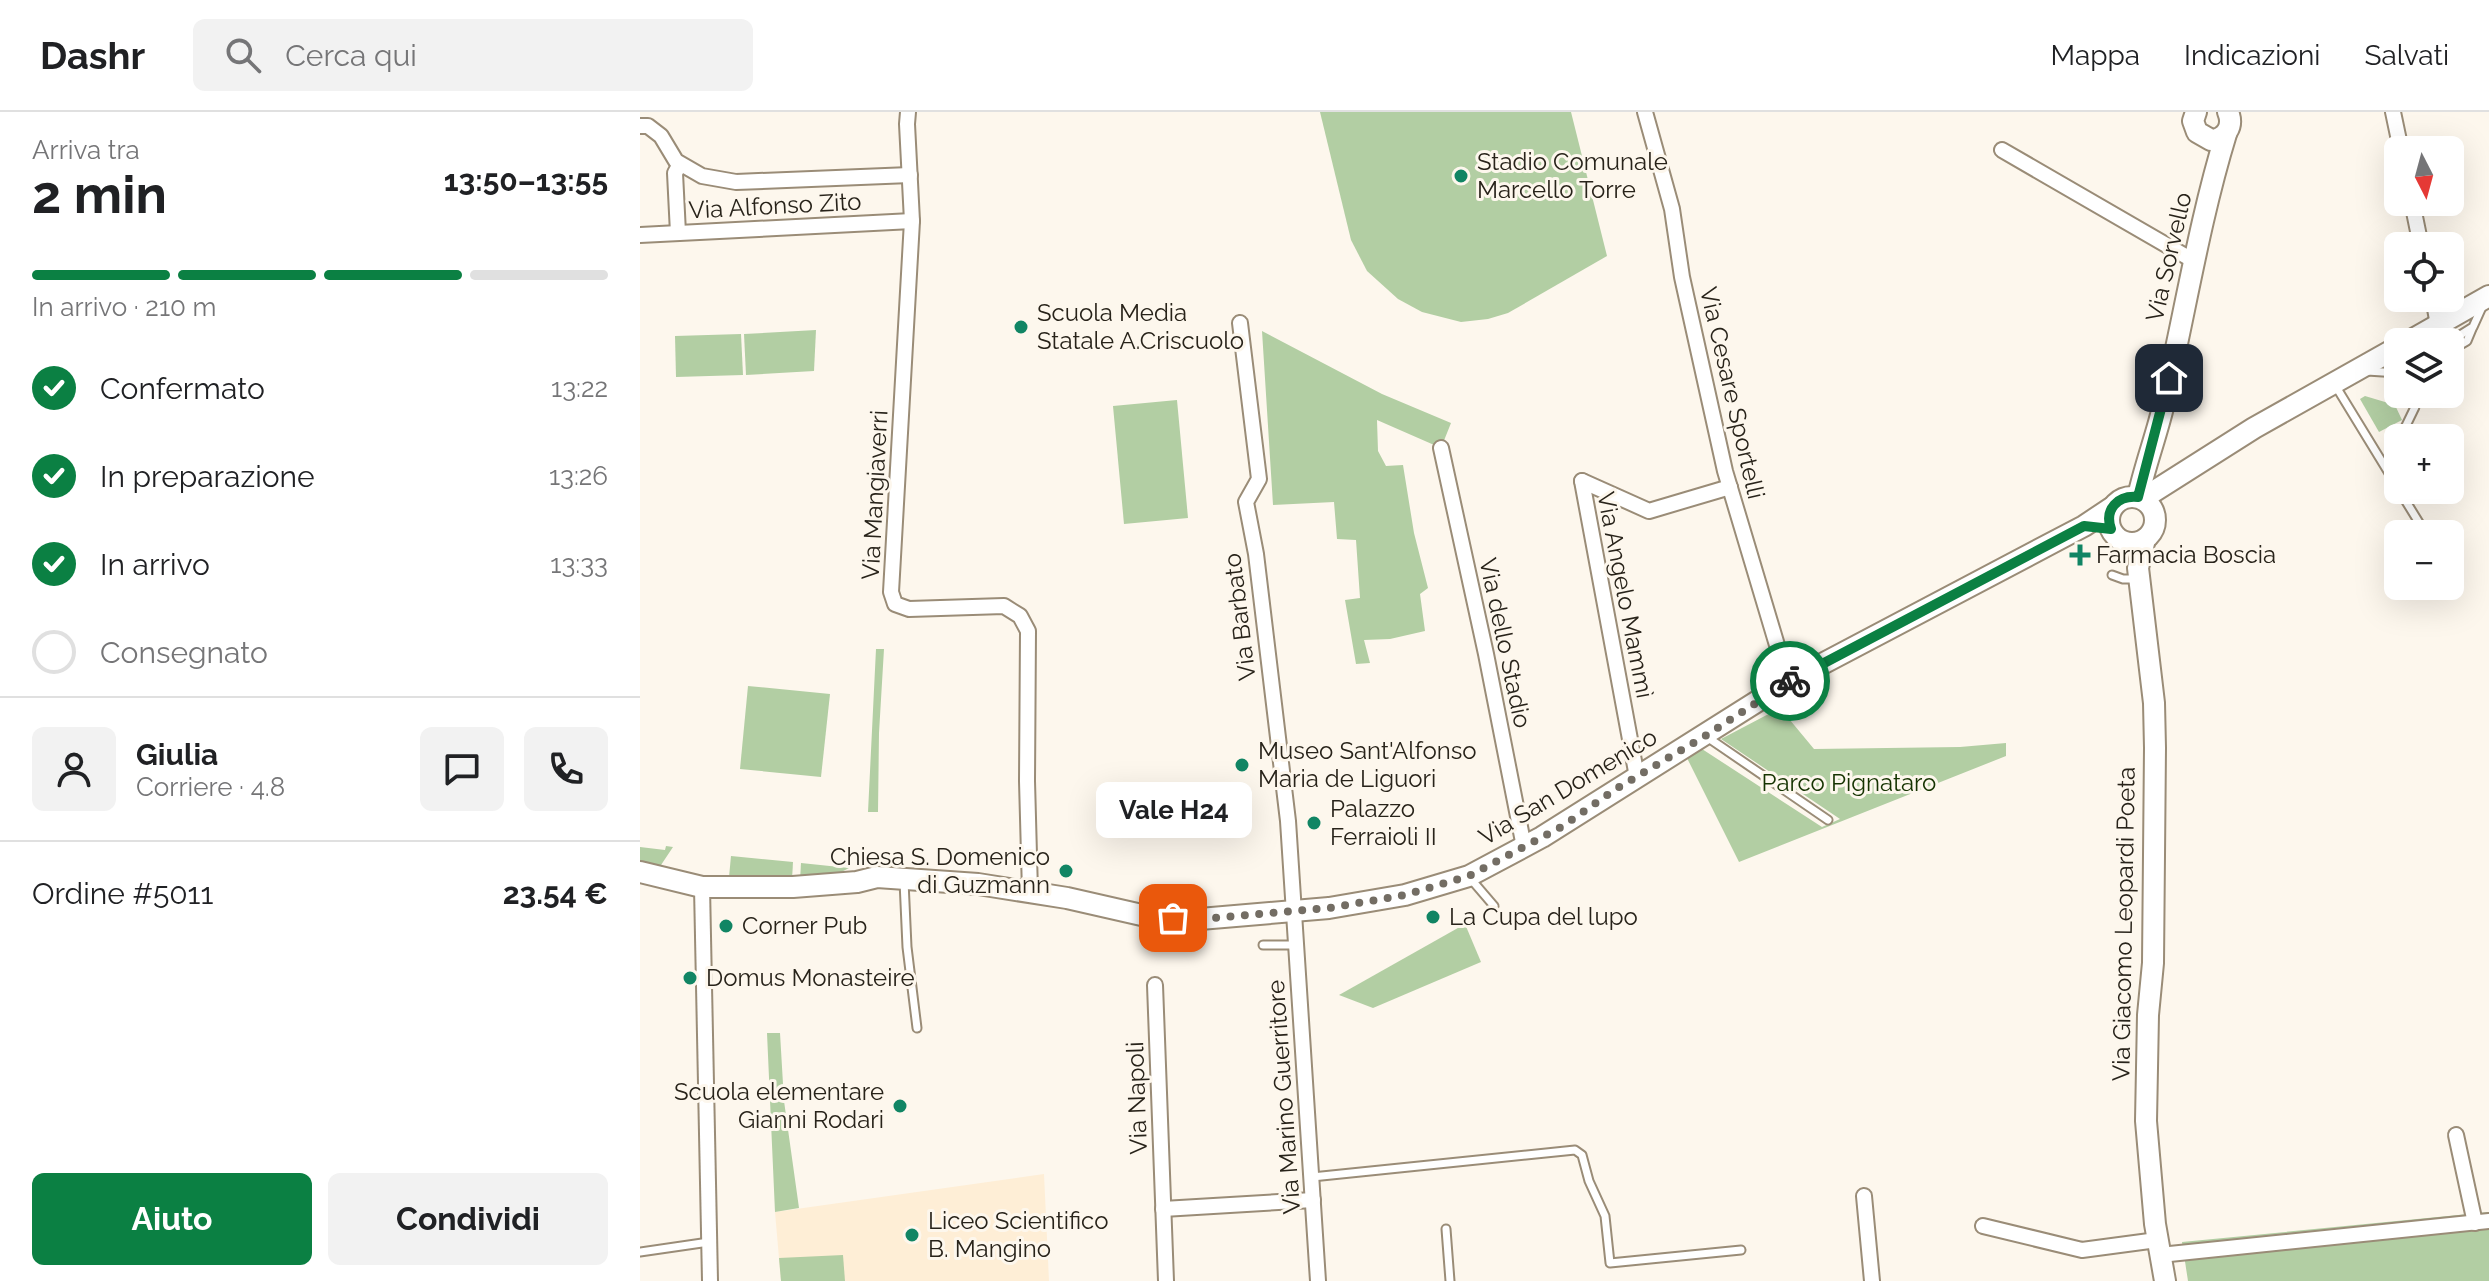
<!DOCTYPE html>
<html lang="it">
<meta charset="utf-8">
<style>
:root{--surface:#fff;--page:#f2f2f2;--text:#202124;--muted:#757577;--line:#e0e0e0;--accent:#0b8043}
body{margin:0;font-family:Raleway,sans-serif;background:var(--page);color:var(--text);height:100vh;display:flex;flex-direction:column;font-size:30px;white-space:nowrap}
*{box-sizing:border-box;margin:0}
p{font-size:26px;color:var(--muted)}
.icon{flex:none;width:44px;height:44px;fill:none;stroke:currentColor;stroke-width:2;stroke-linecap:round;stroke-linejoin:round}
.map{position:relative;flex:1;overflow:hidden}
.side{display:flex;flex-direction:column;background:var(--surface);width:640px}
.side>*{flex:none}
.needle{width:52px;rotate:174deg}
.controls{position:absolute;left:1744px;top:24px;display:grid;gap:16px}
.controls a{display:grid;place-items:center;width:80px;height:80px;border-radius:12px;background:var(--surface);box-shadow:0 8px 32px #0002;font-size:40px}
.pin{position:absolute;display:grid;place-items:center;width:68px;height:68px;color:#fff;margin:-34px;border-radius:16px;box-shadow:0 4px 12px #0006}
.courier{position:absolute;display:grid;place-items:center;width:80px;height:80px;margin:-40px;border:6px solid #0b8043;border-radius:50%;background:#fff;color:#222;box-shadow:0 2px 10px #0007}
.bubble{position:absolute;height:56px;border-radius:12px;background:var(--surface);box-shadow:0 8px 32px #0002;font-size:26px;font-weight:700;line-height:56px;text-align:center}
.head em{font-style:normal;font-weight:700}
.head div{display:flex;flex-direction:column-reverse}
.head{display:flex;align-items:center;justify-content:space-between;height:136px;padding:0 32px}
h1{font-size:52px;font-weight:700;line-height:60px}
.bar{display:grid;grid-template-columns:repeat(4,1fr);gap:12px 8px;align-content:center;height:96px;padding:0 32px}
.bar i{height:10px;border-radius:6px;background:var(--line)}
.bar .active{background:var(--accent)}
.bar p{grid-column:span 4}
.line{display:flex;align-items:center;gap:20px;padding:0 32px;border-top:2px solid var(--line)}
.line div{flex:1}
.round{display:grid;place-items:center;flex:none;width:84px;height:84px;border-radius:12px;background:var(--page)}
ol{padding:0 32px;list-style:none}
li{display:flex;align-items:center;gap:24px;height:88px}
li p{margin-inline-start:auto}
li .icon{padding:8px;border-radius:50%;background:var(--accent);color:#fff;stroke-width:4}
li:last-child{color:var(--muted)}
li i{width:44px;height:44px;border:4px solid var(--line);border-radius:50%}
.cta{display:flex;gap:16px;margin-top:auto;padding:16px 32px}
.cta a{flex:1;height:92px;border-radius:12px;background:var(--accent);color:#fff;font-size:32px;font-weight:700;line-height:92px;text-align:center}
.cta a+a{background:var(--page);color:var(--text)}
header{display:flex;align-items:center;gap:48px;box-sizing:border-box;height:112px;padding:0 40px;background:var(--surface);border-bottom:2px solid var(--line)}
header strong{font-size:38px}
nav{display:flex;gap:44px;margin-inline-start:auto;font-size:28px}
.search{width:560px;height:72px;background:var(--page);display:flex;align-items:center;gap:20px;box-sizing:border-box;padding:0 28px;border-radius:12px;color:var(--muted);font-size:30px}
main{display:flex;flex:1;min-height:0}
.map>svg:first-child{display:block}
</style>
<header>
<strong>Dashr</strong>
<div class="search"><svg class="icon" aria-label="search" viewBox="0 0 24 24"><circle cx="10" cy="10" r="6"/><path d="M15 15l6 6"/></svg>Cerca qui</div>
<nav><a>Mappa</a><a>Indicazioni</a><a>Salvati</a></nav>
</header>
<main>
<section class="side">
<div class="head"><div><h1>2 min</h1><p>Arriva tra</p></div><em>13:50–13:55</em></div>
<div class="bar"><i class="active"></i><i class="active"></i><i class="active"></i><i></i><p>In arrivo · 210 m</p></div>
<ol>
<li><svg class="icon" aria-label="check" viewBox="0 0 24 24"><path d="M5 12l5 5 9-10"/></svg>Confermato<p>13:22</p></li>
<li><svg class="icon" aria-label="check" viewBox="0 0 24 24"><path d="M5 12l5 5 9-10"/></svg>In preparazione<p>13:26</p></li>
<li><svg class="icon" aria-label="check" viewBox="0 0 24 24"><path d="M5 12l5 5 9-10"/></svg>In arrivo<p>13:33</p></li>
<li><i></i>Consegnato</li>
</ol>
<div class="line" style="height:144px"><a class="round"><svg class="icon" aria-label="person" viewBox="0 0 24 24"><circle cx="12" cy="8" r="4"/><path d="M4 21q1-7 8-7t8 7"/></svg></a><div><b>Giulia</b><p>Corriere · 4.8</p></div><a class="round"><svg class="icon" aria-label="chat" viewBox="0 0 24 24"><path d="M4 5h16v11H9l-5 4z"/></svg></a><a class="round"><svg class="icon" aria-label="phone" viewBox="0 0 24 24"><path d="M5 4h4l2 5-3 2q2 4 5 5l2-3 5 2v4C11 20 4 13 5 4z"/></svg></a></div>
<div class="line" style="height:104px"><div>Ordine #5011</div><b>23.54 €</b></div>
<div class="cta"><a>Aiuto</a><a>Condividi</a></div>
</section>
<div class="map">
<svg width="1849" height="1169" viewBox="0 0 1849 1169">
<rect width="100%" height="100%" fill="#fdf7ed"/>
<!-- built -->
<polygon fill="#feeed6" points="404,1062 409,1169 141,1169 135,1100"/>
<!-- green -->
<g fill="#b2cea3">
<polygon points="680,0 931,0 967,144 868,201 848,207 821,210 782,200 758,187 727,159 711,128"/>
<polygon points="176,218 174,259 106,263 104,222"/>
<polygon points="622,219 742,282 811,311 801,336 737,308 738,339 746,354 763,353 774,421 788,476 780,482 785,519 750,527 724,528 730,551 716,552 705,488 720,486 716,428 697,427 694,390 633,393"/>
<polygon points="101,222 103,263 36,265 35,224"/>
<polygon points="1725,284 1755,293 1762,308 1739,320 1720,287"/>
<polygon points="537,288 548,406 484,412 473,294"/>
<polygon points="236,537 244,537 239,621 238,700 228,700"/>
<polygon points="108,574 190,582 181,665 100,657"/>
<polygon points="1140,596 1174,637 1320,635 1366,631 1366,644 1099,750 1047,646 1062,637 1182,715 1200,707 1081,627"/>
<polygon points="26,734 33,735 21,753 12,755 0,753 0,735 25,738"/>
<polygon points="91,744 153,750 152,768 89,765"/>
<polygon points="161,751 209,756 188,767 160,769"/>
<polygon points="825,812 841,850 733,896 699,883"/>
<polygon points="127,921 140,921 144,989 159,1096 135,1100"/>
<polygon points="1849,1100 1849,1169 1548,1169 1542,1130"/>
<polygon points="203,1143 205,1169 141,1169 139,1146"/>
</g>
<g fill="none" stroke-linecap="round" stroke-linejoin="round">
<defs>
<g id="lane">
<polyline points="1809,230 1833,215 1842,195"/>
<polyline points="1810,239 1827,229 1832,217"/>
<polyline points="1727,259 1758,261"/>
<polyline points="1695,273 1758,376"/>
<polyline points="1760,326 1775,295 1768,282"/>
<polyline points="1759,378 1786,422"/>
<polyline points="1472,463 1483,467 1497,467"/>
<polyline points="1067,625 1188,708"/>
<polyline points="830,766 854,794"/>
<polyline points="264,769 267,835 277,916"/>
<polyline points="623,833 655,833"/>
<polyline points="672,1065 935,1038 942,1043 949,1069 965,1104 970,1151 1101,1138"/>
<polyline points="806,1117 810,1169"/>
<polyline points="0,1140 69,1130"/>
</g>
<g id="street">
<polyline points="268,0 267,12 272,109 251,480 255,492 269,497 364,494 380,504 388,519 387,669 390,780"/>
<polyline points="1005,0 1032,97 1042,165 1085,359 1148,570"/>
<polyline points="1753,0 1761,38"/>
<polyline points="0,14 8,14 21,24 36,49 62,64 96,70 270,63"/>
<polyline points="1362,38 1554,149"/>
<polyline points="1772,90 1781,134"/>
<polyline points="38,121 35,61 40,52"/>
<polyline points="0,123 272,109"/>
<polyline points="1793,186 1798,213"/>
<polyline points="600,211 619,367 606,390 616,442 648,709 678,1169"/>
<polyline points="801,336 846,542 884,735"/>
<polyline points="942,369 997,665"/>
<polyline points="942,369 1009,399 1090,375"/>
<polyline points="62,775 70,1169"/>
<polyline points="515,873 526,1169"/>
<polyline points="1816,1023 1835,1111"/>
<polyline points="1224,1084 1232,1169"/>
<polyline points="523,1097 673,1088"/>
<polyline points="1343,1114 1442,1138 1517,1128"/>
<polyline points="1520,1143 1849,1109"/>
</g>
<g id="secondary">
<path d="M1556,0L1553,9L1557,20L1571,28C1586,27 1594,14 1588,0"/>
<polyline points="1768,230 1849,184"/>
<circle cx="1492" cy="408" r="23"/>
<path d="M1498,385C1505,353 1517,322 1524,291C1545,201 1559,110 1586,22"/>
<polyline points="1502,387 1614,316 1758,235"/>
<polyline points="1505,427 1498,456 1514,591 1515,636 1513,851 1508,903 1506,1009 1515,1112 1525,1169"/>
<polyline points="0,760 62,775 153,775 217,770 237,765 338,772 427,786 506,804 560,807 689,796 765,783 829,764 902,725 1148,570 1444,414 1471,396"/>
</g>
</defs>
<!-- lane casing -->
<use href="#lane" stroke="#9a8c77" stroke-width="11"/>
<!-- street casing -->
<use href="#street" stroke="#9a8c77" stroke-width="18"/>
<!-- secondary casing -->
<use href="#secondary" stroke="#9a8c77" stroke-width="24"/>
<!-- lane -->
<use href="#lane" stroke="#fff" stroke-width="7"/>
<!-- street -->
<use href="#street" stroke="#fff" stroke-width="14"/>
<!-- secondary -->
<use href="#secondary" stroke="#fff" stroke-width="20"/>
</g>
<g fill="none" stroke-linecap="round" stroke-linejoin="round">
<!-- done -->
<polyline stroke="#736d64" stroke-width="8" stroke-dasharray="0 14.4" points="533,806 560,807 689,796 765,783 829,764 923,714 976,677 1065,624 1150,569"/>
<!-- route -->
<path stroke="#0b8043" stroke-width="10" d="M1150,569L1444,414L1471,417C1464,397 1478,383 1498,385L1529,266"/>
</g>
<!-- markers -->
<g fill="#118564" stroke="#fdf7ed" stroke-width="3">
<circle cx="821" cy="64" r="8"/>
<circle cx="381" cy="215" r="8"/>
<path d="M1436 431h8v8h8v8h-8v8h-8v-8h-8v-8h8z"/>
<circle cx="602" cy="653" r="8"/>
<circle cx="674" cy="711" r="8"/>
<circle cx="426" cy="759" r="8"/>
<circle cx="793" cy="805" r="8"/>
<circle cx="86" cy="814" r="8"/>
<circle cx="50" cy="866" r="8"/>
<circle cx="260" cy="994" r="8"/>
<circle cx="272" cy="1123" r="8"/>
</g>
<g text-anchor="middle" stroke-width="6" stroke-linejoin="round" paint-order="stroke">
<!-- poi labels -->
<g font-size="24" fill="#28231a" stroke="#fdf7ed" text-anchor="start">
<text x="837" y="58">Stadio Comunale<tspan x="837" dy="28">Marcello Torre</tspan></text>
<text x="397" y="209">Scuola Media<tspan x="397" dy="28">Statale A.Criscuolo</tspan></text>
<text x="1456" y="451">Farmacia Boscia</text>
<text x="618" y="647">Museo Sant'Alfonso<tspan x="618" dy="28">Maria de Liguori</tspan></text>
<text x="690" y="705">Palazzo<tspan x="690" dy="28">Ferraioli II</tspan></text>
<text x="410" y="753" text-anchor="end">Chiesa S. Domenico<tspan x="410" dy="28">di Guzmann</tspan></text>
<text x="809" y="813">La Cupa del lupo</text>
<text x="102" y="822">Corner Pub</text>
<text x="66" y="874">Domus Monasteire</text>
<text x="244" y="988" text-anchor="end">Scuola elementare<tspan x="244" dy="28">Gianni Rodari</tspan></text>
<text x="288" y="1117">Liceo Scientifico<tspan x="288" dy="28">B. Mangino</tspan></text>
</g>
<!-- street labels -->
<g font-size="24" fill="#28231a" stroke="#fdf7ed">
<text transform="translate(135 94) rotate(-3)" y="8">Via Alfonso Zito</text>
<text transform="translate(1529 145) rotate(-77)" y="8">Via Sorvello</text>
<text transform="translate(1092 281) rotate(77)" y="8">Via Cesare Sportelli</text>
<text transform="translate(235 383) rotate(-87)" y="8">Via Mangiaverri</text>
<text transform="translate(985 483) rotate(79)" y="8">Via Angelo Mammì</text>
<text transform="translate(600 505) rotate(-97)" y="8">Via Barbato</text>
<text transform="translate(865 531) rotate(78)" y="8">Via dello Stadio</text>
<text transform="translate(928 675) rotate(-31)" y="8">Via San Domenico</text>
<text transform="translate(1484 812) rotate(-89)" y="8">Via Giacomo Leopardi Poeta</text>
<text transform="translate(644 985) rotate(-94)" y="8">Via Marino Guerritore</text>
<text transform="translate(497 986) rotate(-92)" y="8">Via Napoli</text>
</g>
<!-- park labels -->
<g font-size="24" fill="#153300" stroke="#fdf7ed">
<text x="1209" y="679">Parco Pignataro</text>
</g>
</g>
</svg>
<div class="controls">
<a><svg class="needle" viewBox="-14 -14 28 28"><path d="M0-13l5 13h-10z" fill="#e53935"/><path d="M0 13l5-13h-10z" fill="#757577"/></svg></a>
<a><svg class="icon" aria-label="locate" viewBox="0 0 24 24"><circle cx="12" cy="12" r="6"/><path d="M12 2v4M12 18v4M2 12h4M18 12h4"/></svg></a>
<a><svg class="icon" aria-label="layers" viewBox="0 0 24 24"><path d="M12 4l9 5-9 5-9-5zM3 14l9 5 9-5"/></svg></a>
<a>+</a>
<a>−</a>
</div>
<div class="pin" style="left:533px;top:806px;background:#ea580c"><svg class="icon" aria-label="bag" viewBox="0 0 24 24"><path d="M5 8h14l-1 12H6zM9 8a3 3 0 0 1 6 0"/></svg></div>
<div class="pin" style="left:1529px;top:266px;background:#1f2937"><svg class="icon" aria-label="home" viewBox="0 0 24 24"><path d="M3 11l9-7 9 7M6 9v11h12V9"/></svg></div>
<div class="courier" style="left:1150px;top:569px"><svg class="icon" aria-label="bike" viewBox="0 0 24 24"><circle cx="6" cy="16" r="4"/><circle cx="18" cy="16" r="4"/><path d="M6 16l4-8h5l3 8M10 8l3 8H6M13 5h3"/></svg></div>
<div class="bubble" style="left:456px;top:670px;width:156px">Vale H24</div>
</div>
</main>
